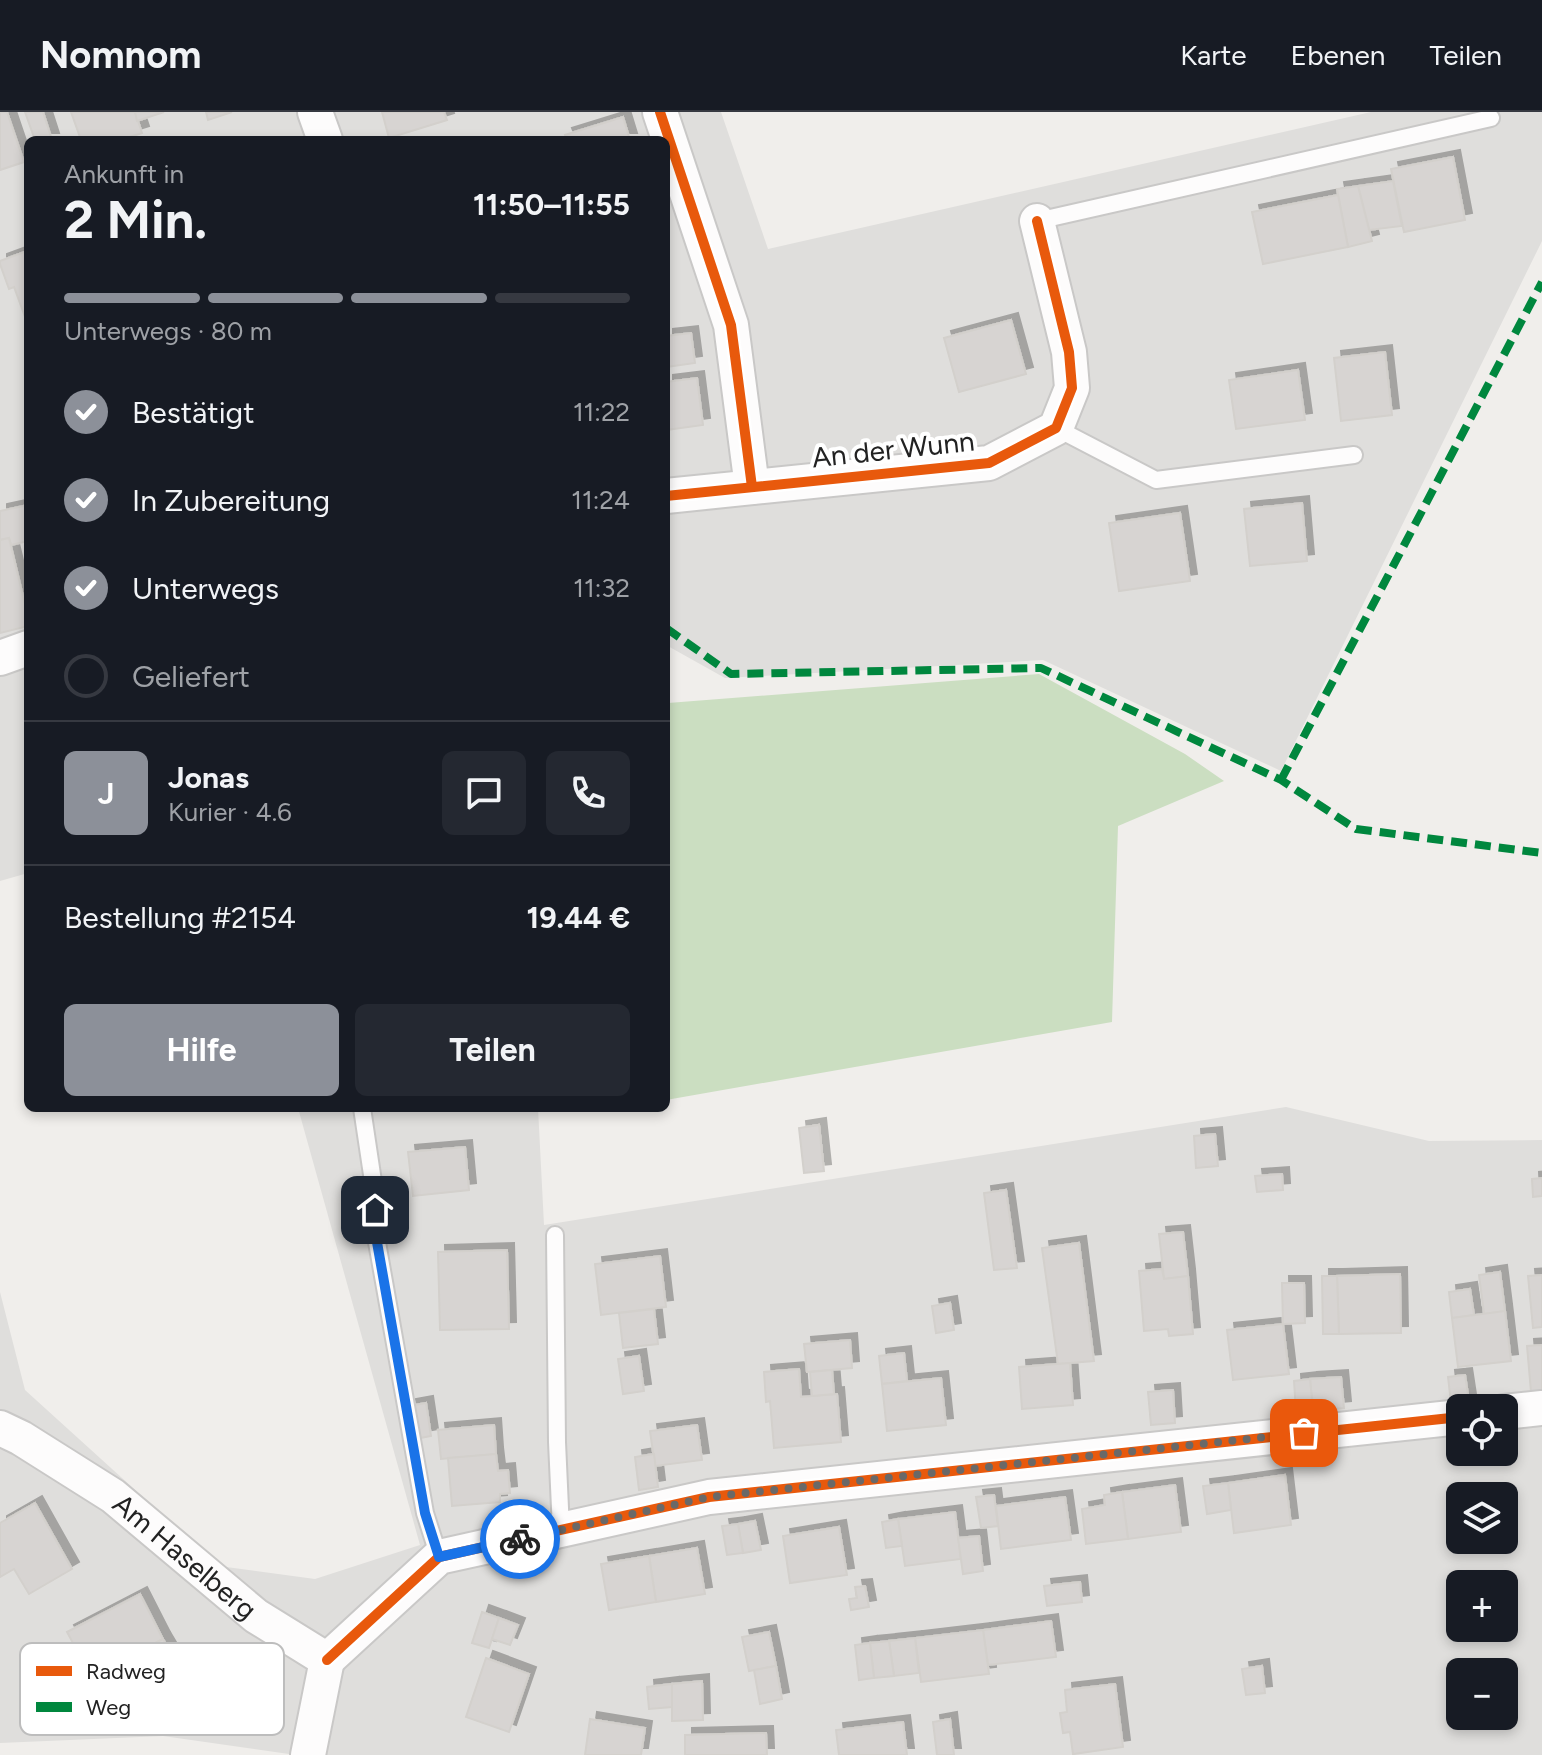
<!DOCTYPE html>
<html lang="de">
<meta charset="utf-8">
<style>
:root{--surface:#171b24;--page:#242831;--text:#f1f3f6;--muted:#9ea1a6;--line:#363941;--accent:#8c9099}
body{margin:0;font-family:Figtree,sans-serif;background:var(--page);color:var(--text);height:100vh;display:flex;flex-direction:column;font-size:30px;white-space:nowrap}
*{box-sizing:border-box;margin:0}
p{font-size:26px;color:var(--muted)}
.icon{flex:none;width:44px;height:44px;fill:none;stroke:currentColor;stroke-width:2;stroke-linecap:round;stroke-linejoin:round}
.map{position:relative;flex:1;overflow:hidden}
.sheet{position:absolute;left:24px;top:24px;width:646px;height:976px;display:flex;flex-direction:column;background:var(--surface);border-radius:12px;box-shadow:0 4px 12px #0003}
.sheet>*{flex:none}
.tools{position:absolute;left:1446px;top:1282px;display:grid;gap:16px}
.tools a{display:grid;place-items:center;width:72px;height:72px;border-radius:12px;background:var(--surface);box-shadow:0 4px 12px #0003;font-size:40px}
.pin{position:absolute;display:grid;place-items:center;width:68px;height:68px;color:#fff;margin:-34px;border-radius:16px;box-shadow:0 4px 12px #0006}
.courier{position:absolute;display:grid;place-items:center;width:80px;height:80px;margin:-40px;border:6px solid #1a73e8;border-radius:50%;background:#fff;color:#222;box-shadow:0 2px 10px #0007}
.headline em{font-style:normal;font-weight:700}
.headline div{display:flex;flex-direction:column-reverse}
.headline{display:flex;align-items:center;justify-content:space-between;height:136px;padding:0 40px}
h1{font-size:52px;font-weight:700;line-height:60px}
.bar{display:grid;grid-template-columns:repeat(4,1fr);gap:12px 8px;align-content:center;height:96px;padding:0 40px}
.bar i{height:10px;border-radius:6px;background:var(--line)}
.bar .active{background:var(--accent)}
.bar p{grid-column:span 4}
.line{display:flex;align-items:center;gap:20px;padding:0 40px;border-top:2px solid var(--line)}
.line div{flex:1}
.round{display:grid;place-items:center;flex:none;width:84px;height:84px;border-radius:12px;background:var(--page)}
ol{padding:0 40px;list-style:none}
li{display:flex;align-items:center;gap:24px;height:88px}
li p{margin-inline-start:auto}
li .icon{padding:8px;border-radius:50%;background:var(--accent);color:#fff;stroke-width:4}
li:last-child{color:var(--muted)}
li i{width:44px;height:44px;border:4px solid var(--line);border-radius:50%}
.primary-button{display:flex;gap:16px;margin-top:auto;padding:16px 40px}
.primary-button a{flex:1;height:92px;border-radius:12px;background:var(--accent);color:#fff;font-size:32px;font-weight:700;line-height:92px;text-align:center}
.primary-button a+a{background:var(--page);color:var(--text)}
header{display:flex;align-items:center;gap:48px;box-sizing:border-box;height:112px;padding:0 40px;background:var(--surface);border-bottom:2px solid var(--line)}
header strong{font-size:38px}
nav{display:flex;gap:44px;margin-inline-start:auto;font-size:28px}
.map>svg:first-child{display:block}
</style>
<header>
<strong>Nomnom</strong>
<nav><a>Karte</a><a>Ebenen</a><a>Teilen</a></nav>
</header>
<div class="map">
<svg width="1542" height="1643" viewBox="0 0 1542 1643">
<defs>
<filter id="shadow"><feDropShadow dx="7" dy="-7" stdDeviation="0" flood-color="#0004"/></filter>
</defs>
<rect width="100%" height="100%" fill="#f0eeeb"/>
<!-- residential -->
<g fill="#dfdedc" fill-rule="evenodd">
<polygon points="0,0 721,0 768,137 1371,0 1542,0 1542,129 1281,659 1043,548 725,566 666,533 666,28 28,28 28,761 0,769"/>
<path d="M1286,995L1429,1029L1542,1028V1643H296L163,1624L0,1631V1180L25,1278L219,1454L315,1467L420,1433L298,996H538L544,1113ZM1460,1296H1504V1340H1460ZM1460,1384H1504V1428H1460ZM1460,1472H1504V1516H1460ZM1460,1560H1504V1604H1460Z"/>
</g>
<!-- forest -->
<polygon fill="#cbdec1" points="1039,562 1185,642 1224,669 1118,714 1112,910 666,988 666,599 668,591"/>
<!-- building -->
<g fill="#d7d4d2" stroke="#d3d0cc" stroke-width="2" filter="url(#shadow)">
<polygon points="0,0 7,0 24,50 0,58"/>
<polygon points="25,0 43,0 52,28 35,28"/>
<polygon points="71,0 135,0 142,21 120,28 81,28"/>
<polygon points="135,0 164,0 137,9"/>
<polygon points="206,0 232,0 208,8"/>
<polygon points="382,0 444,0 447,8 389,26"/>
<polygon points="623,5 630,28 567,28 565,23"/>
<polygon points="1453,45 1465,108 1404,120 1391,57"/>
<polygon points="1393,69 1402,114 1369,118 1358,74"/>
<polygon points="1358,74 1372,129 1348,135 1337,77"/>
<polygon points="1338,83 1348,135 1263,152 1252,100"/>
<polygon points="27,139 28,142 28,213 14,175 9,177 0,152 0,149"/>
<polygon points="1011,208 1026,262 959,280 944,226"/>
<polygon points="691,221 695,251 666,255 666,224"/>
<polygon points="1385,240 1392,303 1341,309 1334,246"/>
<polygon points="1298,258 1305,308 1236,317 1229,268"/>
<polygon points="697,266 703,313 666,318 666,270"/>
<polygon points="1302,391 1307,449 1250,454 1244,397"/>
<polygon points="28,393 28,429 11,433 9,426 0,428 0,399"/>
<polygon points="1180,401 1190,469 1119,479 1109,411"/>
<polygon points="9,426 28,505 28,514 0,521 0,428"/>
<polygon points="819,1013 824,1059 804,1061 799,1016"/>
<polygon points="1215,1022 1218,1054 1196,1056 1194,1024"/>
<polygon points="465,1035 469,1078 413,1084 408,1040"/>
<polygon points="1282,1062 1283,1078 1257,1080 1255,1064"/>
<polygon points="1542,1066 1542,1084 1533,1085 1532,1067"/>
<polygon points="1006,1078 1017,1156 994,1158 984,1081"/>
<polygon points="1183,1120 1188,1164 1164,1167 1159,1122"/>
<polygon points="1079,1131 1094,1249 1058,1252 1042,1136"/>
<polygon points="507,1138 509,1217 440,1218 438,1140"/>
<polygon points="660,1144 666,1195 601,1203 595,1152"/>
<polygon points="1162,1157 1164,1167 1188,1164 1193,1222 1169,1224 1168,1217 1144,1219 1139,1159"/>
<polygon points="1500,1160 1505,1199 1484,1202 1479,1163"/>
<polygon points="1400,1162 1401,1221 1339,1222 1337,1164"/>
<polygon points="1542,1163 1542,1215 1533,1216 1528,1164"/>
<polygon points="1322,1164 1337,1164 1339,1222 1323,1222"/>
<polygon points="1282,1171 1304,1171 1305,1211 1283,1212"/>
<polygon points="1470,1177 1474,1203 1452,1206 1449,1180"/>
<polygon points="950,1191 954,1218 936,1221 932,1194"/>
<polygon points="654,1197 658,1232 623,1236 619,1201"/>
<polygon points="1505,1199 1511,1249 1458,1255 1452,1206"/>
<polygon points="1283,1212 1289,1262 1233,1268 1227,1218"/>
<polygon points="850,1228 852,1256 807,1260 804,1232"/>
<polygon points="1542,1233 1542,1279 1531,1280 1527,1234"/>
<polygon points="904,1241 907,1269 882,1272 879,1244"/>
<polygon points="639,1244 644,1279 623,1282 618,1247"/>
<polygon points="1070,1251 1073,1293 1022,1297 1019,1255"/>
<polygon points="799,1257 801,1285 837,1282 841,1330 774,1336 770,1289 766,1290 764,1260"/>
<polygon points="832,1258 834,1282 812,1284 810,1260"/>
<polygon points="1465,1263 1469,1289 1451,1291 1448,1265"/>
<polygon points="1341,1265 1344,1296 1313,1299 1310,1267"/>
<polygon points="941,1266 946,1313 887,1319 882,1272"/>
<polygon points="1310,1267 1313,1298 1296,1300 1294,1269"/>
<polygon points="1173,1278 1175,1311 1151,1313 1148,1280"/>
<polygon points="426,1291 431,1324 415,1327 409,1294"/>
<polygon points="494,1313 496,1342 441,1347 438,1318"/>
<polygon points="697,1313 702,1348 655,1354 650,1319"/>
<polygon points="496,1342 498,1359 508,1358 510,1381 500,1382 500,1390 452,1394 448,1346"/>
<polygon points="654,1342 658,1375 639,1378 635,1345"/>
<polygon points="1285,1363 1291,1413 1234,1421 1228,1371"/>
<polygon points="1228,1371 1231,1398 1207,1402 1203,1374"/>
<polygon points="1175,1373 1181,1420 1128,1427 1122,1380"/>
<polygon points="1122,1380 1128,1427 1086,1432 1082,1397 1105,1393 1104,1383"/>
<polygon points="994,1383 998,1414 981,1416 976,1385"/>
<polygon points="1065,1385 1071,1428 1001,1437 996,1394"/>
<polygon points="35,1391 72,1457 29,1482 14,1457 0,1465 0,1411"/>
<polygon points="955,1400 961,1447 905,1454 898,1407"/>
<polygon points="898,1407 902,1434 886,1436 882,1410"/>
<polygon points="755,1409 761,1438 743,1441 738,1412"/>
<polygon points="738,1412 743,1441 727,1443 722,1414"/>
<polygon points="839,1415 847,1463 790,1471 783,1424"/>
<polygon points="979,1424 983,1459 963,1462 958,1426"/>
<polygon points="697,1436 705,1482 656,1490 649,1444"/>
<polygon points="649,1444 656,1490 609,1498 601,1452"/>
<polygon points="1080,1470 1082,1490 1047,1494 1044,1474"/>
<polygon points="865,1474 869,1495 851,1498 849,1487 857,1486 855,1475"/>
<polygon points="140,1482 163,1527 91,1565 67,1520"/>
<polygon points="482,1500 499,1506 489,1536 472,1531"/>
<polygon points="499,1506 518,1513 510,1533 492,1527"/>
<polygon points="1051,1509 1056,1545 988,1553 983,1518"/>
<polygon points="983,1518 989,1562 921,1570 915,1526"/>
<polygon points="769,1520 776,1554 749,1559 742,1525"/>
<polygon points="915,1526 919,1561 894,1564 889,1529"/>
<polygon points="163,1527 169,1537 128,1558 123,1548"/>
<polygon points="889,1529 894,1564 874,1566 870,1531"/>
<polygon points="870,1531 874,1566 859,1568 855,1533"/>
<polygon points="486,1546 529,1562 509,1620 466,1605"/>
<polygon points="776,1554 782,1587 760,1592 754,1558"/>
<polygon points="1262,1554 1265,1581 1246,1583 1242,1557"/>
<polygon points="702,1569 703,1608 672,1609 672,1572"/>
<polygon points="672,1572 672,1595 649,1597 647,1575"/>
<polygon points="1115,1572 1123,1635 1073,1642 1070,1620 1063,1621 1060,1601 1067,1600 1065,1578"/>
<polygon points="590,1607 645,1616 641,1643 585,1643"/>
<polygon points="950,1607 954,1643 937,1643 933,1610"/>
<polygon points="903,1610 907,1643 839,1643 836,1618"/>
<polygon points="766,1621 767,1643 685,1643 685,1623"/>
</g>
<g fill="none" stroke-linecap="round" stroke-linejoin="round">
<defs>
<g id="lane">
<polyline points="1037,109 1491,6"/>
<polyline points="1056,316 1156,368 1354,343"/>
<polyline points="362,996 374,1076 375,1119 425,1401 439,1445"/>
<polyline points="555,1123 557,1330 561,1418"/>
</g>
<g id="street">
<polyline points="315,0 325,28"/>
<polyline points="660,0 731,213 752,375"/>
<polyline points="666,384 989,351 1056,316 1072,276 1069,240 1037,109"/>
<polyline points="0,546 28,536"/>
<polyline points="1504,1300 1542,1296"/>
<path id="s1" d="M0,1316L21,1326L113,1384L256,1504L327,1548L308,1643"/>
<polyline points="327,1548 439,1445 709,1385 1460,1305"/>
</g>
</defs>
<!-- lane casing -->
<use href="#lane" stroke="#c9c8c7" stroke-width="20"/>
<!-- street casing -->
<use href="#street" stroke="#c9c8c7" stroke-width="38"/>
<!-- lane -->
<use href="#lane" stroke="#fdfcfc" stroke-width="16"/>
<!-- street -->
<use href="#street" stroke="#fdfcfc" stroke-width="34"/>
<!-- quiet -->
<g stroke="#00873e" stroke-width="8" stroke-dasharray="16 8" stroke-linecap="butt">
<polyline points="666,516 731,562 1041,556 1281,668 1356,717 1542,741"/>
<polyline points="1281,668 1542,170"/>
</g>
<defs>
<g id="cycleway">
<polyline points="660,0 731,213 752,375"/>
<polyline points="666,384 989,351 1056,316 1072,276 1069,240 1037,109"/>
<polyline points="327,1548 439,1445 709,1385 1460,1305"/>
</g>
</defs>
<!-- cycleway casing -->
<use href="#cycleway" stroke="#fff" stroke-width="15"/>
<!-- cycleway -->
<use href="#cycleway" stroke="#e8590c" stroke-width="10"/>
</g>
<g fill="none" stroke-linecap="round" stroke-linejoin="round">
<!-- done -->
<polyline stroke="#6a6968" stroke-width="8" stroke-dasharray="0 14.4" points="520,1427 709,1385 1304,1321"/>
<!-- route -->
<polyline stroke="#1a73e8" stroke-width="10" points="375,1098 375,1119 425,1401 439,1445 520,1427"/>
</g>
<g text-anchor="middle" stroke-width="8" stroke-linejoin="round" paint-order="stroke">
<!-- street labels -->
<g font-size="28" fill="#222" stroke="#fff">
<text transform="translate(893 337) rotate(-6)" y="10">An der Wunn</text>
<text dy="10" stroke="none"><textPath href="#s1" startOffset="226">Am Haselberg</textPath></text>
</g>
</g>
<!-- legend -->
<rect x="20" y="1531" width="264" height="92" rx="12" fill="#fff" stroke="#bdbdbd" stroke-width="2"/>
<rect x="36" y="1554" width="36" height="10" fill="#e8590c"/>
<rect x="36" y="1590" width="36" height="10" fill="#00873e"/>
<g font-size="22" fill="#222">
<text x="86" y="1567">Radweg</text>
<text x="86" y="1603">Weg</text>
</g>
</svg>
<div class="tools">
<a><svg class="icon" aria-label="locate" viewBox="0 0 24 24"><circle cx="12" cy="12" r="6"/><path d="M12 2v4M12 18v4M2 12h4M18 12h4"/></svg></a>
<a><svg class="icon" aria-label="layers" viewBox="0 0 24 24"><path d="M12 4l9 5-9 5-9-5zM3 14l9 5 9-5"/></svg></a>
<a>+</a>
<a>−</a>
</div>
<div class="pin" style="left:1304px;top:1321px;background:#ea580c"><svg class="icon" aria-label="bag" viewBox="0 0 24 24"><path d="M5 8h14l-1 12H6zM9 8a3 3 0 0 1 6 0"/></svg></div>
<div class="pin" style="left:375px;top:1098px;background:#1f2937"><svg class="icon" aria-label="home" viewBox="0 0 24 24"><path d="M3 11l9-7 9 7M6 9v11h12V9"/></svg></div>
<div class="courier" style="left:520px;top:1427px"><svg class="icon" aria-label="bike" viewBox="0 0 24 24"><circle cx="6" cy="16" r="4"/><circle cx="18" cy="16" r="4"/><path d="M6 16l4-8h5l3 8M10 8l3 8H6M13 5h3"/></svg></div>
<section class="sheet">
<div class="headline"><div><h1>2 Min.</h1><p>Ankunft in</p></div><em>11:50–11:55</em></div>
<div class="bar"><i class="active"></i><i class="active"></i><i class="active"></i><i></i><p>Unterwegs · 80 m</p></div>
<ol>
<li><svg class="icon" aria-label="check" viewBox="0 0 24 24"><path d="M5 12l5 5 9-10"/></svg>Bestätigt<p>11:22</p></li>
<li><svg class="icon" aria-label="check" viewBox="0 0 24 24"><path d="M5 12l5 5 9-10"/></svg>In Zubereitung<p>11:24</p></li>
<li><svg class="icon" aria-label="check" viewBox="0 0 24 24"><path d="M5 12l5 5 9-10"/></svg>Unterwegs<p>11:32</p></li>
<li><i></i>Geliefert</li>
</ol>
<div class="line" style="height:144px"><b class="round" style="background:var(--accent);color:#fff">J</b><div><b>Jonas</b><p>Kurier · 4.6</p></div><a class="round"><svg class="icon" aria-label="chat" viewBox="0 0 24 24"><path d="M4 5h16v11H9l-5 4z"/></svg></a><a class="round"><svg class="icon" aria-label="phone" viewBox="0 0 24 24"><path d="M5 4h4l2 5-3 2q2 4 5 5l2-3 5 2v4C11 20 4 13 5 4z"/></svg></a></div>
<div class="line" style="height:104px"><div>Bestellung #2154</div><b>19.44 €</b></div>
<div class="primary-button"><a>Hilfe</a><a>Teilen</a></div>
</section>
</div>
